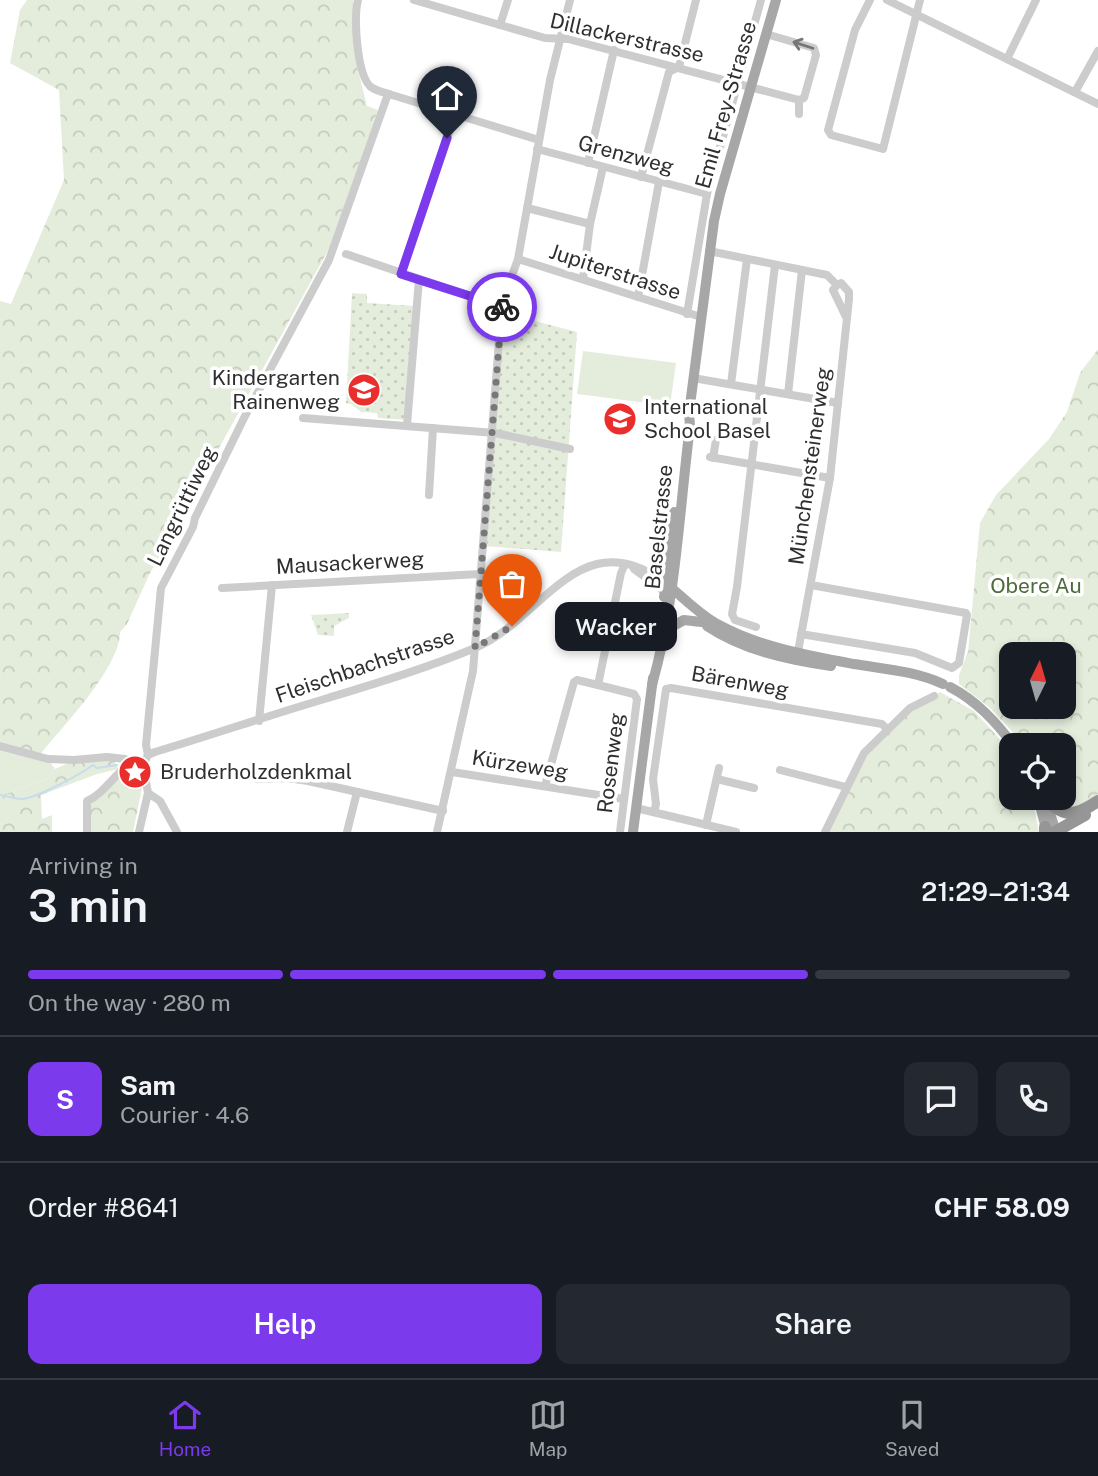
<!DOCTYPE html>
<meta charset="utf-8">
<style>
:root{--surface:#171b24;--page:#242831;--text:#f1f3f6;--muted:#9ea1a6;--line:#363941;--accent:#7c3aed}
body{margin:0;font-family:"Public Sans",sans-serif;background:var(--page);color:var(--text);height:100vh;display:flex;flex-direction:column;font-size:26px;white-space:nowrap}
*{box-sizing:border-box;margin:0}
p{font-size:23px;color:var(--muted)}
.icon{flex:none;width:38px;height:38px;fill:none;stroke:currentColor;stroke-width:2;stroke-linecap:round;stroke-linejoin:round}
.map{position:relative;height:832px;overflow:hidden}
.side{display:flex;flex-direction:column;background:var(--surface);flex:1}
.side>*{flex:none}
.needle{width:46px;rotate:5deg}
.buttons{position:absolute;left:999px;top:642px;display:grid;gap:14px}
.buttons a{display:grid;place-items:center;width:77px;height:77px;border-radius:14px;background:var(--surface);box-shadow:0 4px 10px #0003;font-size:35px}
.pin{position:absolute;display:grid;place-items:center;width:60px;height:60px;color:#fff;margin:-72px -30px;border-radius:50% 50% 50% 0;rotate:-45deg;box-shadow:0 0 7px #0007}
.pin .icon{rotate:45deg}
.courier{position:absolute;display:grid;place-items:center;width:70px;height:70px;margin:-35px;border:5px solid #7c3aed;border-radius:50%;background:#fff;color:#222;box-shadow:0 2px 9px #0007}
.bubble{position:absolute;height:49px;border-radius:14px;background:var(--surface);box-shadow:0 4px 10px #0003;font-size:23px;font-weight:600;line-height:49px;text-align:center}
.overview em{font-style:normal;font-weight:600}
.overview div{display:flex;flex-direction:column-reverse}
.overview{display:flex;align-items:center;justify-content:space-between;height:119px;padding:0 28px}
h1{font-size:46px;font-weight:600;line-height:52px}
.bar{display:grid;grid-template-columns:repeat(4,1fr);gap:10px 7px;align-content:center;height:84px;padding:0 28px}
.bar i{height:9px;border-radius:5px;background:var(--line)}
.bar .on{background:var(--accent)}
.bar p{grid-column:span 4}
.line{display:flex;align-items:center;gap:18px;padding:0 28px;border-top:2px solid var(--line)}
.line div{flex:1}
.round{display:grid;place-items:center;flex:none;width:74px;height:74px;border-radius:14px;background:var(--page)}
.button{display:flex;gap:14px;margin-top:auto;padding:14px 28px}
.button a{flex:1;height:80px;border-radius:14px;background:var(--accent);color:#fff;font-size:28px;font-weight:600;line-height:80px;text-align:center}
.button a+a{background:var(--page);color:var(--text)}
.dock{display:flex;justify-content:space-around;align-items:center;height:98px;border-top:2px solid var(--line);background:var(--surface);font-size:19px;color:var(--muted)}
.dock a{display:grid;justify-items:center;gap:4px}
.dock .on{color:var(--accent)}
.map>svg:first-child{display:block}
</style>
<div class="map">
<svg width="1098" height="832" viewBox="0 0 1098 832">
<defs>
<pattern id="forest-crowns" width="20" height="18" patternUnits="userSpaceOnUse" patternTransform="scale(1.75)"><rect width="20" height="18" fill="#e4eddc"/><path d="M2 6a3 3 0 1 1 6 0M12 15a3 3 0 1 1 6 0" fill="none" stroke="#c4ccbd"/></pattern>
<pattern id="park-dots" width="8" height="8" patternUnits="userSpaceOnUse" patternTransform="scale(1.75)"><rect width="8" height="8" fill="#e4eddc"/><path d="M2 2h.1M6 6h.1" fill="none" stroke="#c4ccbd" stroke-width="1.8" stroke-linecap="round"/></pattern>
</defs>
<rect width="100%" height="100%" fill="#fff"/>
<!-- grass -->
<g fill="#e4eddc">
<polygon points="583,351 676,363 670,406 577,394"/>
<polygon points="0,746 48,759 55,769 47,779 0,796"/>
</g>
<!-- forest -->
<g fill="url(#forest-crowns)" fill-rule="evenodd">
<path d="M27,0H353L357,66L367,106L378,110L330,247L149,575L127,624L120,632C120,668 62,727 39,756L0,746V301L11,304L64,180L59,90L10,63L20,10Z"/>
<path d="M1098,349V794L1086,805L1067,808L1053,798H1064V746L1025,745L989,707L959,684V675L968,652L980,523L996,495L1049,439L1067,412L1080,373ZM1012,654H1064V707H1012Z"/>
<polygon points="940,692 974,711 1008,748 1011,756 1012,798 1032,798 1039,832 825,832 864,753 910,708"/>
<polygon points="113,759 119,769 97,774 41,795 42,819 52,815 52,832 0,832 0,796 47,779 55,769 66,764"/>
<polygon points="133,765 143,783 133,832 91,832 91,801"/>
</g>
<!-- park -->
<g fill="url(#park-dots)">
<polygon points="352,293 367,294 367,303 415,306 406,420 378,418 377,413 361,412 351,404 346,403"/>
<polygon points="504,313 577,332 561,552 485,546"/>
<polygon points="349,613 349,618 334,626 334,636 318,635 311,615"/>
</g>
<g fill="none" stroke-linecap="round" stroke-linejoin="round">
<!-- stream -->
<path stroke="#c8dced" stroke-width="2" d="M0,795C7,796 15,799 22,799C37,798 81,774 93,765L97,768L117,765"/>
<!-- minor -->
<g stroke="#ccc" stroke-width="8">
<path d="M358,0C353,16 357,76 371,87C376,91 386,93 392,95L539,140"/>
<polyline points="414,0 545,38 568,39 799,100 804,98 816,55 814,48 766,34"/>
<polyline points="870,0 855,30 828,130 831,135 883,149 920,0"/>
<polyline points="887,0 1098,104"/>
<polyline points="500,25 508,0"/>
<polyline points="1007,59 1036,0"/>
<polyline points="1075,92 1098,51"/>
<polyline points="799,114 799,100"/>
<polyline points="537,149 707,194"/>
<polyline points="588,163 614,50"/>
<polyline points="641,177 669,72 679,67 696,0"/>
<polyline points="527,208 590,224"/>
<polyline points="709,251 827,275 837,285"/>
<polyline points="346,254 473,297 502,303"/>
<polyline points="518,259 701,317"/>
<polyline points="401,274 455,115"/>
<polyline points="583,279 590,224 603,167"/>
<polyline points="638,297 659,182"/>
<polyline points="687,314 707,194 761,0"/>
<polyline points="693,378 838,403"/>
<polyline points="731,384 747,259"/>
<polyline points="788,394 802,270"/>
<polyline points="303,418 495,433 570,449"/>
<polyline points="407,425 419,279"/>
<polyline points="710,457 830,478"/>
<polyline points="713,458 716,440"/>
<polyline points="429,495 433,428"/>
<polyline points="634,569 665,592"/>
<polyline points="222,588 480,574"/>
<polyline points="756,627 735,620 732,614 737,587 775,265"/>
<polyline points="801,634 915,653 952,668 959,663 967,615 966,613 811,585"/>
<polyline points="797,657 830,478 849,299 849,292 841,283 837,285 833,290 846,317"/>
<polyline points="259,721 272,585"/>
<polyline points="0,746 48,759 74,760 107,757 125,759 143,765"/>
<polyline points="148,755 146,745 161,588 193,527 195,518 245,416 329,260 388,94"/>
<path d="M143,765L148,755L155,752C212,735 270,715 328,698C377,683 427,668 475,648C521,629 553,575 597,564C622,558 647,568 666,584"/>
<polyline points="780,770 846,787"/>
<polyline points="452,772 624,799"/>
<polyline points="257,779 288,778 308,781 443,811"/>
<polyline points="717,779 754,788"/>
<polyline points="545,786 574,682 577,680 598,685"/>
<polyline points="148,793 160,801 177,832"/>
<polyline points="636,808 736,832"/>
<polyline points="654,812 656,804 653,779 666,689 671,688 882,724 887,729"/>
<polyline points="706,825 719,768"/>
<path d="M87,832V801C104,794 115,773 132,762"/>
<polyline points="139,832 148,793 143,765"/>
<polyline points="347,832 357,792"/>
<polyline points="437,832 473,671 502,303 518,259 550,80 570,0"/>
<polyline points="620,832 637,699 634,694 598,685 621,573 625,564"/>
<polyline points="825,832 864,753 910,708 934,696"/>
</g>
<!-- major -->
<g stroke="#a7a7a7" stroke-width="10">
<path d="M668,585C685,599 700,615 719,625C759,647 810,656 854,664C884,669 915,671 943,684"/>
<polyline points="664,597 674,512"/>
<path d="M707,626C743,650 788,660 831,666"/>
<polyline points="664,631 684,620 701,622"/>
<path d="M652,685C676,600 679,513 690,426L689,413L714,221L720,194L776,0"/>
<path d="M950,687C977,701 996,722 1014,746"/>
<polyline points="1038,798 1047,832"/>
<polyline points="1045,798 1056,832"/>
<polyline points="633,832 653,678"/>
</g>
<!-- highway -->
<g stroke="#969696" stroke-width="12">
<path d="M1045,798C1065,819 1075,816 1098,801"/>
<polyline points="1045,832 1045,827"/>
<polyline points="1055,832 1085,815"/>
</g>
</g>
<!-- one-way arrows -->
<defs><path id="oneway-shaft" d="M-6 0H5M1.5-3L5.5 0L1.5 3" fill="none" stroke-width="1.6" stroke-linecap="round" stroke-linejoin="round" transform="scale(1.75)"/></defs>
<use stroke="#767676" href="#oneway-shaft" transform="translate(803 45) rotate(-162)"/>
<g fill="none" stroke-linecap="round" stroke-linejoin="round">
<!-- done -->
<polyline stroke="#787878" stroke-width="7" stroke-dasharray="0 12.6" points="502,307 475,648 512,626"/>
<!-- route -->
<polyline stroke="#7c3aed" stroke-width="9" points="447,138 401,274 473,297 502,303 502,307"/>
</g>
<!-- icons -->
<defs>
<symbol id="school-disc" viewBox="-11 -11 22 22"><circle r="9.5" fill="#ea2e2c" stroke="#fff"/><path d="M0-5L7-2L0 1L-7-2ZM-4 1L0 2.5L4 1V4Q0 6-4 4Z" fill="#fff"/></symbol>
<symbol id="sight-disc" viewBox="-11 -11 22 22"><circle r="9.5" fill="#ea2e2c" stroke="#fff"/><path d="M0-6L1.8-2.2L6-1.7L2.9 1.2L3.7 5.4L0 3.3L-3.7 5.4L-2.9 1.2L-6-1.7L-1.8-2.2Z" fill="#fff"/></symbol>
</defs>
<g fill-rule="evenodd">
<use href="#school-disc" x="345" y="371" width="38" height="38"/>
<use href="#school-disc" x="601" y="400" width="38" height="38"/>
<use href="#sight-disc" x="116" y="753" width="38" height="38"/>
</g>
<g text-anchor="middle" stroke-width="7" stroke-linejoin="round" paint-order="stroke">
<!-- street labels -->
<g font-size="21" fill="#2f2f2f" stroke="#fff">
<text transform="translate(627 38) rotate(13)" y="7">Dillackerstrasse</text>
<text transform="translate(726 105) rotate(-74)" y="7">Emil Frey-Strasse</text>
<text transform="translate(626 155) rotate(15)" y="7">Grenzweg</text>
<text transform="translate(615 272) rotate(18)" y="7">Jupiterstrasse</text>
<text transform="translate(810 466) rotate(-82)" y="7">Münchensteinerweg</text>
<text transform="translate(182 506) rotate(-64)" y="7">Langrüttiweg</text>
<text transform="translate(659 527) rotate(-84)" y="7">Baselstrasse</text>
<text transform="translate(350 563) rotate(-3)" y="7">Mausackerweg</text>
<text transform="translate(365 666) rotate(-19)" y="7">Fleischbachstrasse</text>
<text transform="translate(740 682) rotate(10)" y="7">Bärenweg</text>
<text transform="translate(611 763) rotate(-83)" y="7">Rosenweg</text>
<text transform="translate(520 765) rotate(9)" y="7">Kürzeweg</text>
</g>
<!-- poi labels -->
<g font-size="21" fill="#2f2f2f" stroke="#fff" text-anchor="start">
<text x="340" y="385" text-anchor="end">Kindergarten<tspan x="340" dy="24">Rainenweg</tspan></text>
<text x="644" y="414">International<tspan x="644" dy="24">School Basel</tspan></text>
<text x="160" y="779">Bruderholzdenkmal</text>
</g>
<!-- park labels -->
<g font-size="21" fill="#4e6c3b" stroke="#fff">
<text x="1036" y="593">Obere Au</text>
</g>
</g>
</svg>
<div class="buttons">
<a><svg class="needle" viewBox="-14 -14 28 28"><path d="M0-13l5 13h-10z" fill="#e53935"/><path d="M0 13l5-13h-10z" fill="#9ea1a6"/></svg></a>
<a><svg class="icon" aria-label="locate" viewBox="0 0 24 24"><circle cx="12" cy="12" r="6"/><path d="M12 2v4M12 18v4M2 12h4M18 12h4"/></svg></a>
</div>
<div class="pin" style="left:512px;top:626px;background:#ea580c"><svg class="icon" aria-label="bag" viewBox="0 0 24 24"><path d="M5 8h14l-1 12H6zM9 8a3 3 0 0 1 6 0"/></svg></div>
<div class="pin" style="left:447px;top:138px;background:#1f2937"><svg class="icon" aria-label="home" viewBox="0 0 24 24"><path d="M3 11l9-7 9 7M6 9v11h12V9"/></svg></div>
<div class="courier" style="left:502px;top:307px"><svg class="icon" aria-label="bike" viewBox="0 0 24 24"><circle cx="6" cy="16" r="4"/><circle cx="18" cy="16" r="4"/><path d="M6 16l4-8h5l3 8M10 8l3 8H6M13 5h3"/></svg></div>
<div class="bubble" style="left:555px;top:602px;width:122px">Wacker</div>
</div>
<section class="side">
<div class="overview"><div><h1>3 min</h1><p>Arriving in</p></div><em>21:29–21:34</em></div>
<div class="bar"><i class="on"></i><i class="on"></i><i class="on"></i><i></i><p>On the way · 280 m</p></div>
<div class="line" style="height:126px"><b class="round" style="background:var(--accent);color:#fff">S</b><div><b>Sam</b><p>Courier · 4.6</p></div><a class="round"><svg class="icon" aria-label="chat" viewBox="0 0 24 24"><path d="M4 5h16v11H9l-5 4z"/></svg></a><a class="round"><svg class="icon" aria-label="phone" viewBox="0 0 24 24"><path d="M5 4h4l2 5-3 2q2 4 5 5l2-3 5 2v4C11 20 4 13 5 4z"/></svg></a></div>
<div class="line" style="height:91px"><div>Order #8641</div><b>CHF 58.09</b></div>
<div class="button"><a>Help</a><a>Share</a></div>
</section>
<nav class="dock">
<a class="on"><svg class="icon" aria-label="home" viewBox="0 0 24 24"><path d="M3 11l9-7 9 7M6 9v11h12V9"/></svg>Home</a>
<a><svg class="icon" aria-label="map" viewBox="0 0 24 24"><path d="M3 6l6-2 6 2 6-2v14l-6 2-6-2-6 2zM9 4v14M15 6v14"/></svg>Map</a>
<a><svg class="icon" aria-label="saved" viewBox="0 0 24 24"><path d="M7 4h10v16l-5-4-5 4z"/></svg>Saved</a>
</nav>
